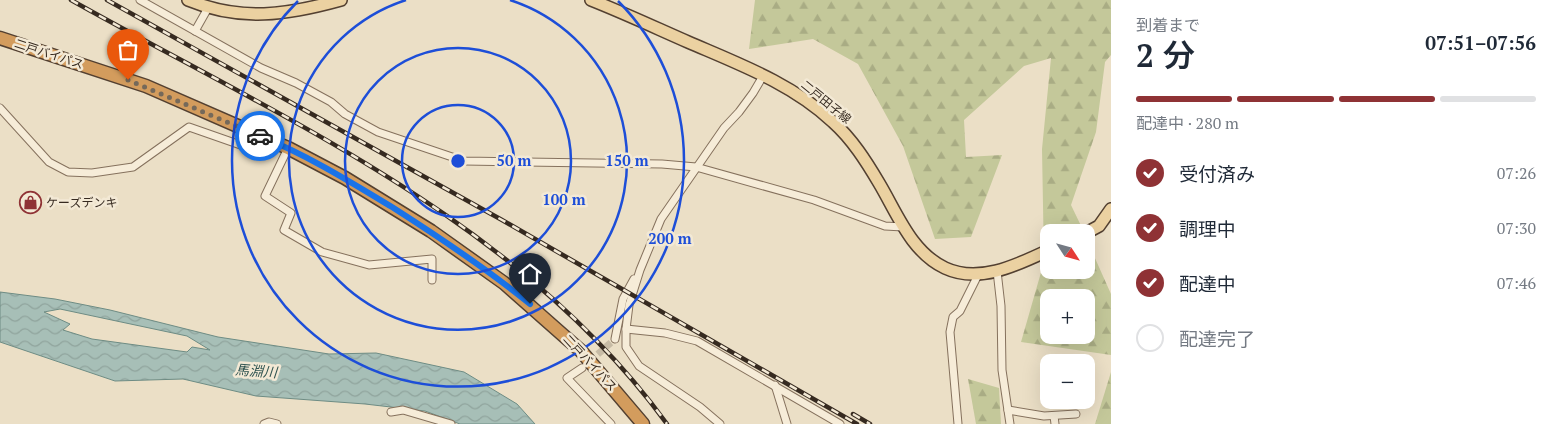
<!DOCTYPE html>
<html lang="ja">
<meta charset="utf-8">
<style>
:root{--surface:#fff;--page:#f6f6f7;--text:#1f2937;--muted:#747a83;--line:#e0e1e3;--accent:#8f3235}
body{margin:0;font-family:"PT Serif","Noto Sans JP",serif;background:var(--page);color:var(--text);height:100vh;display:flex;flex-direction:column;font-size:19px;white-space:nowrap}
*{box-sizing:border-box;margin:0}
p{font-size:16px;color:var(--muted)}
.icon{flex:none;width:28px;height:28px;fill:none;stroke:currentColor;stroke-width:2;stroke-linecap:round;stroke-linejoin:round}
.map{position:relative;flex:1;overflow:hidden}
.sheet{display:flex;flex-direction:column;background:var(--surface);width:450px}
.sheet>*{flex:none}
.needle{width:32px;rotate:126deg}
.controls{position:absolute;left:1040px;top:224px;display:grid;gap:10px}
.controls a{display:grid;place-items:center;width:55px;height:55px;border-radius:10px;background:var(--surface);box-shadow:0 5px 20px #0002;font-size:25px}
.pin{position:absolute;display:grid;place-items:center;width:42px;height:42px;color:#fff;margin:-51px -21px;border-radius:50% 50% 50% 0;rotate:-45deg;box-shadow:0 0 5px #0007}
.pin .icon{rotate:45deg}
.courier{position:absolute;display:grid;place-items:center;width:50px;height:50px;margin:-25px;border:4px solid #1a73e8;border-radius:50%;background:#fff;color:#222;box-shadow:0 1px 6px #0007}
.overview em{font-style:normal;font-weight:600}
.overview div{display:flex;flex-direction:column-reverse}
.overview{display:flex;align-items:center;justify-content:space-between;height:85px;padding:0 25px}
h1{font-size:32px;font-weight:600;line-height:38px}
.bar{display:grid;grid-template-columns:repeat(4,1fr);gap:8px 5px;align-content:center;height:60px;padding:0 25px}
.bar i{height:6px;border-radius:4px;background:var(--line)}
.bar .current{background:var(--accent)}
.bar p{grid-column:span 4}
ol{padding:0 25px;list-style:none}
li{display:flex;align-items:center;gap:15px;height:55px}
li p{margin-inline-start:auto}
li .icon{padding:5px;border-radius:50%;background:var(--accent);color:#fff;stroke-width:4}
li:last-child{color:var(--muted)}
li i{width:28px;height:28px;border:2px solid var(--line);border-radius:50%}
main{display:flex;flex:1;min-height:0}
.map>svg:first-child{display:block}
</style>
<main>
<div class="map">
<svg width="1111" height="424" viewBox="0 0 1111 424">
<defs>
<pattern id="forest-firs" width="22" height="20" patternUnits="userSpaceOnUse" patternTransform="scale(1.25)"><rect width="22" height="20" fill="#c4c89a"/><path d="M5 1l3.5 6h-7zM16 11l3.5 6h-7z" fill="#a9ac84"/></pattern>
<pattern id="water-waves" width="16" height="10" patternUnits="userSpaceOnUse" patternTransform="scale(1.25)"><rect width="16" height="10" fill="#a7bfb7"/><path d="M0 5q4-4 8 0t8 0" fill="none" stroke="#90a49d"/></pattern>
</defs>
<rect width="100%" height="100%" fill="#ebdfc6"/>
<!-- forest -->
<g fill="url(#forest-firs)" fill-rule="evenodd">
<path d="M755,0H1111V55L1105,62L1096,132L1071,205L1084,232H1049V270H1086V238L1111,294V355L1021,342L1044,262L1042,149L1051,58L1024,66L964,120L966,157L1002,155L971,237L935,239L903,146L858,64L813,39L749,49ZM1049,298H1086V335H1049Z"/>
<polygon points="1111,372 1111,424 1095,424"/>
<polygon points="968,379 999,388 1001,424 976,424"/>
</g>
<!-- water -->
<path fill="url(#water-waves)" stroke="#6e8c84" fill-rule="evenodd" d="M0,292L55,299L110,310L218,337L329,354L376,353L464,372L517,404L535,424H460L425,411L365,404L256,396L183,379L115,381L0,342ZM60,309L187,336L210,350L192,347L187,352L92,339L63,330L70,324L44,312Z"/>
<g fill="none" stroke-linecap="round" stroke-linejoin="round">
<!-- street-tunnel -->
<polyline stroke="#c7bba5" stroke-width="7" stroke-dasharray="7 3.5" stroke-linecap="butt" points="582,368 615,339"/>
<defs>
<g id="street">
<polyline points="140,0 261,68 296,83 331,102 345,114 378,132 464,161 662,164 696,167 814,200 885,226 903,227"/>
<polyline points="195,31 208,8"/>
<polyline points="0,108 49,162 68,172 92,173 133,167 189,127 252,149 259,136"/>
<polyline points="288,148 265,196 291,213 284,230 322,252 369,265 432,259 432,280"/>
<polyline points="997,271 1001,306 1002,370 1010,424"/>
<polyline points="626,329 665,333 697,341 840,424"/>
<polyline points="615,339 623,299 634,279"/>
<polyline points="582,368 567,378 611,424"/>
<polyline points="775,385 787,424"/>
<polyline points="1008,410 1044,416 1076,414"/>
<polyline points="391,412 403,410 451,424"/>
<polyline points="1054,416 1055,424"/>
<polyline points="264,424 269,422 277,424"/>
<polyline points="720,424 700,407 639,366 626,347 626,329 629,305 640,270 661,219 724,128 739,112 753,93 763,76"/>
<polyline points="958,424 950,332 953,317 960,311 978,275"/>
</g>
<g id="primary">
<path d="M188,0C241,22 287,15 341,0"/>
<path d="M591,0C624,13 656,28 688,42C739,64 793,84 833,122C852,139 866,161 879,183C897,213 911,252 945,268C979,284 1017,265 1049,250"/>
<polyline points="1086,233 1099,226 1111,209"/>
</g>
<polyline id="highway" points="0,38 146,86 288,148 345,178 431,231 504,283 581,351 643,424"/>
</defs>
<!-- street casing -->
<use href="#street" stroke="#85715d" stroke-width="9"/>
<!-- primary casing -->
<use href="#primary" stroke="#534031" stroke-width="14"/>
<!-- highway casing -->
<use href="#highway" stroke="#534031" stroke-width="15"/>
<!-- street -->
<use href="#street" stroke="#f6ecd8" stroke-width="7"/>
<!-- primary -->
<use href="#primary" stroke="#ebd1a1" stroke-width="11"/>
<!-- highway -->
<use href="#highway" stroke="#d39c5d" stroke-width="12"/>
<defs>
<g id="rail">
<path d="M71,0C283,119 520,221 667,424"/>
<polyline points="107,0 502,220 857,424"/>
<polyline points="853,414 870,424"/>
</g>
</defs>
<!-- rail casing -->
<use href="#rail" stroke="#362a20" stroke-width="4.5"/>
<!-- rail -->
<use href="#rail" stroke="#f3e9d5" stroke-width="2.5" stroke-dasharray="8" stroke-linecap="butt"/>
</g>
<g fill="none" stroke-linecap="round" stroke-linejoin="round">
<!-- done -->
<polyline stroke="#75695a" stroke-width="5" stroke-dasharray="0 9" points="128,80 260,136"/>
<!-- route -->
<path stroke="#1a73e8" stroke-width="6" d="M260,136C307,155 349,181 392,207C439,237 486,268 530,304"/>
</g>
<!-- distance rings -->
<g fill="none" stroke="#1d4ed8" stroke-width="2.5">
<circle cx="458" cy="161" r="56"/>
<circle cx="458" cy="161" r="113"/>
<path d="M510 0A169 169 0 1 1 406 0"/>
<path d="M618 1A226 226 0 1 1 298 1"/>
</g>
<!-- icons -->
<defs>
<symbol id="shop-ring" viewBox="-11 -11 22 22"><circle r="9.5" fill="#f3e9d5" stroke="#8f3235" stroke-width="1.5"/><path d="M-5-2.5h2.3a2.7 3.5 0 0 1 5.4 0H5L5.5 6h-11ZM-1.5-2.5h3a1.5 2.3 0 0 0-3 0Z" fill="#8f3235"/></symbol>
</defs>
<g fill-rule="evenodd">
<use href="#shop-ring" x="18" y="190" width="25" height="25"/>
</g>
<g text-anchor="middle" stroke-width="5" stroke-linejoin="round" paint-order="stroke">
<!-- street labels -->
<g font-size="12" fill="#362a20" stroke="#f3e9d5">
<text transform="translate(49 54) rotate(18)" y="4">二戸バイパス</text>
<text transform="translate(826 102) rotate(39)" y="4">二戸田子線</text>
<text transform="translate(590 363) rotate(47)" y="4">二戸バイパス</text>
</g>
<!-- poi labels -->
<g font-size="12" fill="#362a20" stroke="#f3e9d5" text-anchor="start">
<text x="46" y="207">ケーズデンキ</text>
</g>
<!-- water labels -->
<g font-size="14" font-style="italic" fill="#305451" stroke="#f3e9d5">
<text transform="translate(256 371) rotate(4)" y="5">馬淵川</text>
</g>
</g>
<circle cx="458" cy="161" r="8" fill="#1d4ed8" stroke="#f3e9d5" stroke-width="2.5"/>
<g font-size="15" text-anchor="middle" font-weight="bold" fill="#1d4ed8" stroke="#f3e9d5" stroke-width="5" stroke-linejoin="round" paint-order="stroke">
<text x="514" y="166">50 m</text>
<text x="627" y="166">150 m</text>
<text x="564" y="205">100 m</text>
<text x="670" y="244">200 m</text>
</g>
</svg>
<div class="controls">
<a><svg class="needle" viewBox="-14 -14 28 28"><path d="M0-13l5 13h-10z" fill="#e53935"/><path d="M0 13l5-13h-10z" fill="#747a83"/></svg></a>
<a>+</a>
<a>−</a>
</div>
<div class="pin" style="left:128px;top:80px;background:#ea580c"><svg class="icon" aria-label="bag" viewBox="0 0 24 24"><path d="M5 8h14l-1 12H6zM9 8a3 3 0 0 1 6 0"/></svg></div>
<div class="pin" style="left:530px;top:304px;background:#1f2937"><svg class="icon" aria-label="home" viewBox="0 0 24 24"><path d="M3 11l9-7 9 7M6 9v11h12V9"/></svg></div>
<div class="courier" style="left:260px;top:136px"><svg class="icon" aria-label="car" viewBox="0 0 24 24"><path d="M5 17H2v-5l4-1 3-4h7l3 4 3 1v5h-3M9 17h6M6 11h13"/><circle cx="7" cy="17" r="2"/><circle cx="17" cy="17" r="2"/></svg></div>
</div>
<section class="sheet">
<div class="overview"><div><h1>2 分</h1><p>到着まで</p></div><em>07:51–07:56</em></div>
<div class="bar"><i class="current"></i><i class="current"></i><i class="current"></i><i></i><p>配達中 · 280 m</p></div>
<ol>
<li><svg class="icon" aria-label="check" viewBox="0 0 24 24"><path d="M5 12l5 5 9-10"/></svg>受付済み<p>07:26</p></li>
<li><svg class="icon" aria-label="check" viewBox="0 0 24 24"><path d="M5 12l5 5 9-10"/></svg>調理中<p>07:30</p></li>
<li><svg class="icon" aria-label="check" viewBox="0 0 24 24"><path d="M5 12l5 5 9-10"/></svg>配達中<p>07:46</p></li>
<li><i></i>配達完了</li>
</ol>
</section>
</main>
